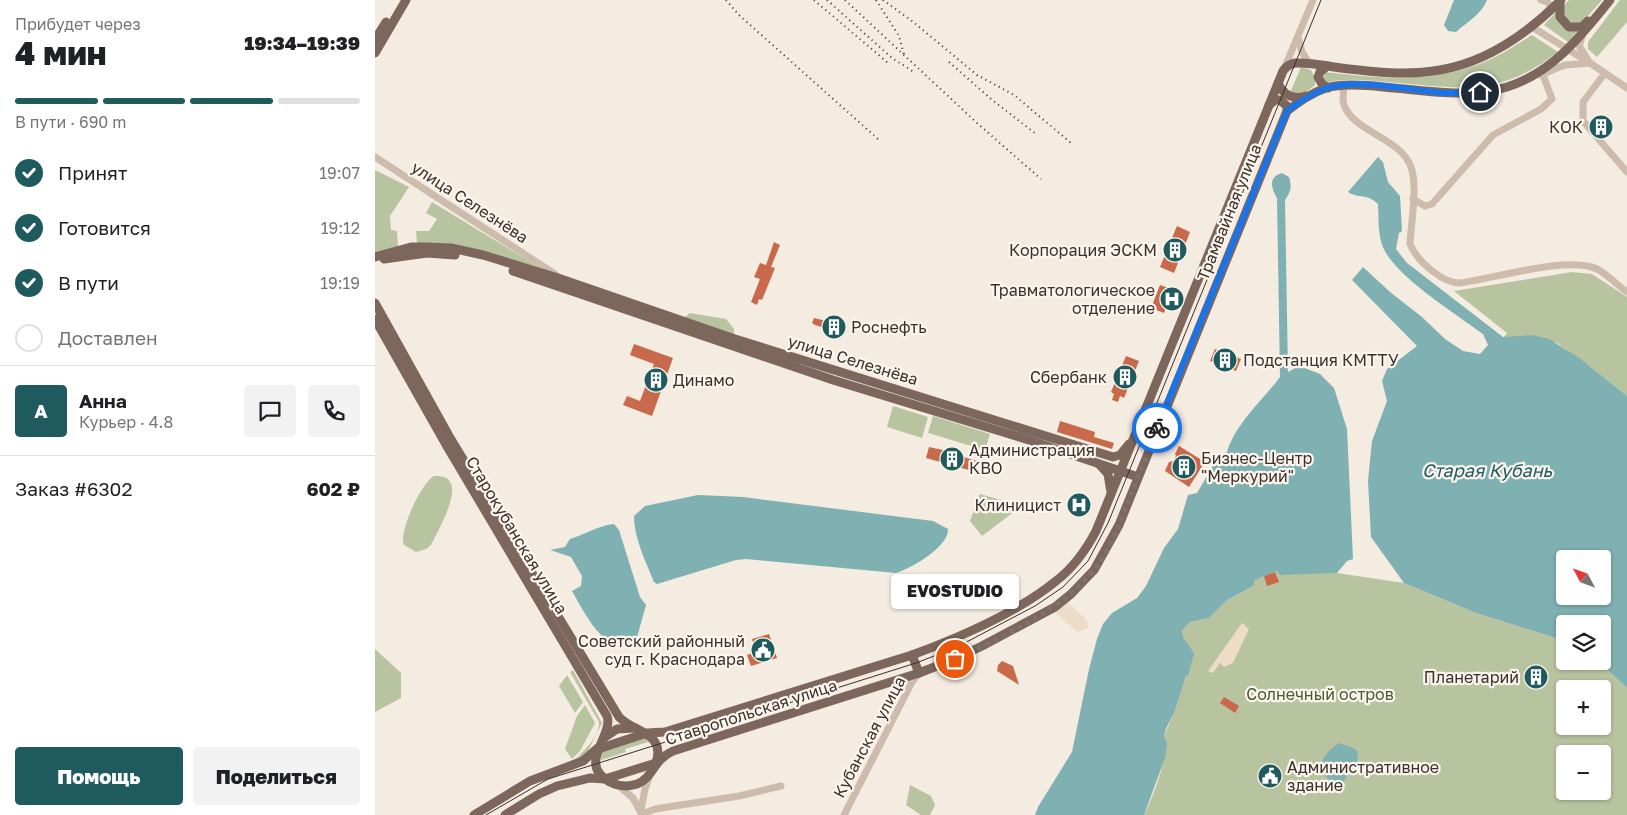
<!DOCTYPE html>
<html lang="ru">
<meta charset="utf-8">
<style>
:root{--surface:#fff;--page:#f2f2f2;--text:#202124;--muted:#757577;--line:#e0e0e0;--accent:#1f5a5e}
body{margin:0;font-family:"Golos Text",sans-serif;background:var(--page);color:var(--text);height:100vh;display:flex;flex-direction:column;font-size:19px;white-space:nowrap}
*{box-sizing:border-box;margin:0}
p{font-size:16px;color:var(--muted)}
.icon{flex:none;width:28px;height:28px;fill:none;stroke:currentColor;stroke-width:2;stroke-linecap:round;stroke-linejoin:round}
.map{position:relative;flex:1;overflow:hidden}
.drawer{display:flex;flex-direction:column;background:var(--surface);width:375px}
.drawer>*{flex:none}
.needle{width:32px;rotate:311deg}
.fabs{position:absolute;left:1181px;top:550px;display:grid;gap:10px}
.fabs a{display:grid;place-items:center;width:55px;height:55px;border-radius:5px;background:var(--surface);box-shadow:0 1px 4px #0004;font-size:25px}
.pin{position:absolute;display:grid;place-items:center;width:42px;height:42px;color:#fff;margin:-21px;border:2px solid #fff;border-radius:50%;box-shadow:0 1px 5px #0007}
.courier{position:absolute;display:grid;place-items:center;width:50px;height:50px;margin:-25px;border:4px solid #1a73e8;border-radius:50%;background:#fff;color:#222;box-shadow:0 1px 6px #0007}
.bubble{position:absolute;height:35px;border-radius:5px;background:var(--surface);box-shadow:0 1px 4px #0004;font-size:16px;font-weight:800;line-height:35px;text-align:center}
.overview em{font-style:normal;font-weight:800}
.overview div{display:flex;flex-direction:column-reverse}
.overview{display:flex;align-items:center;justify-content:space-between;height:85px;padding:0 15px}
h1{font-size:32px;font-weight:800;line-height:38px}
.bar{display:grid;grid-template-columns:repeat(4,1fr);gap:8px 5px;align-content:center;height:60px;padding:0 15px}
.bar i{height:6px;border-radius:4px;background:var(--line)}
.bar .selected{background:var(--accent)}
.bar p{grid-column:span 4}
.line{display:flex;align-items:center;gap:12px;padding:0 15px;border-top:1px solid var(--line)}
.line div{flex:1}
.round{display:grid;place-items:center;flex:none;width:52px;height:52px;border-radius:5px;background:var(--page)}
ol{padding:0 15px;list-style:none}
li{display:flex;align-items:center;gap:15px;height:55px}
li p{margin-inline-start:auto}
li .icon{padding:5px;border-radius:50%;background:var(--accent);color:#fff;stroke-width:4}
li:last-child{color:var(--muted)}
li i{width:28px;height:28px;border:2px solid var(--line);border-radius:50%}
.action{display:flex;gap:10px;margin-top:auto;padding:10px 15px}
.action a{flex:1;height:58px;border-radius:5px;background:var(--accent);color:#fff;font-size:20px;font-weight:800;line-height:58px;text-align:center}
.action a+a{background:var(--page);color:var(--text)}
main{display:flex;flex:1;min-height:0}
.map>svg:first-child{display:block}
</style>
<main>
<section class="drawer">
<div class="overview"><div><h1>4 мин</h1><p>Прибудет через</p></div><em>19:34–19:39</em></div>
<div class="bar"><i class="selected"></i><i class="selected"></i><i class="selected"></i><i></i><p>В пути · 690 m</p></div>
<ol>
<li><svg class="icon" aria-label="check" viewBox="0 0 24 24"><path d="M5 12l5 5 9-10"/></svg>Принят<p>19:07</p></li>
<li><svg class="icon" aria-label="check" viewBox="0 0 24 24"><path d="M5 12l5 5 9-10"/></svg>Готовится<p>19:12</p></li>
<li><svg class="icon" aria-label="check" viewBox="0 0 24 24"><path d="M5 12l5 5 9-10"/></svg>В пути<p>19:19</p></li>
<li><i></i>Доставлен</li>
</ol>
<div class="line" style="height:90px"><b class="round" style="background:var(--accent);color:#fff">А</b><div><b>Анна</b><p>Курьер · 4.8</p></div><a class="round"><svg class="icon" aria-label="chat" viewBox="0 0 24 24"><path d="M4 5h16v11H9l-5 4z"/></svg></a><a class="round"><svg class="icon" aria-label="phone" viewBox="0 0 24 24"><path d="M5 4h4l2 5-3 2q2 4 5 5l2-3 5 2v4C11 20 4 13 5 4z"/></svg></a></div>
<div class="line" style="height:65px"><div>Заказ #6302</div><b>602 ₽</b></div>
<div class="action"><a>Помощь</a><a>Поделиться</a></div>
</section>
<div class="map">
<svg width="1252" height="815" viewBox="0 0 1252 815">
<rect width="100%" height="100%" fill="#f4ebe1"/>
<!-- green -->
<g fill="#b8c4a0" fill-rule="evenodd">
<polygon points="1194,0 1227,0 1206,24 1199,24 1188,16 1188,6"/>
<polygon points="1245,0 1252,0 1252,22 1222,57 1213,49 1213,42"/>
<polygon points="1181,12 1204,29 1193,42 1169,25"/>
<path d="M1157,35L1183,52C1120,100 1083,87 1011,82C990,80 969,78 949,83V72C1003,78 1055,84 1107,63C1125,56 1141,45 1157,35Z"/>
<polygon points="926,67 936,70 940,78 940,85 929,94 915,93"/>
<polygon points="0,170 34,187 15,216 16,230 22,231 23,247 0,253"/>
<path d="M57,202L162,266L163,270C121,257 87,242 42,244L41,231H54L62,219L51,213Z"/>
<polygon points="1197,272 1217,274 1252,297 1252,396 1213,365 1182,343 1129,337 1132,333 1079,291"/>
<polygon points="315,313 351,319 359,329 359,333 357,336 310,320 310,317"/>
<polygon points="518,406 553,417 547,438 512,427"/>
<polygon points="558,416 615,434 610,450 553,433"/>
<path d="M59,476C98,473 63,530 56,545L51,549L41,552L29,545C23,532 47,482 59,476Z"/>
<polygon points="605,494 640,504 644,508 607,536 595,521"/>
<path d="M902,571L962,573L1029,583L1101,613L1190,641V661H1223L1252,688V815H769C778,796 795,755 789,736L799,713L809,639L807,631L815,622L834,618L852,600L878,586L879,580ZM1190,689H1228V726H1190ZM1190,754H1228V791H1190Z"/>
<polygon points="0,649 26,673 26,698 0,712"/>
<path d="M198,670L227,723L212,753L199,761C208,751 225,737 224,722L195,672Z"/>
<polygon points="192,675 208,702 200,713 184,686"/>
<polygon points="210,705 220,723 205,751 197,759 190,749 202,716"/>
<polygon points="267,736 273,742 250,749 251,752 226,760 227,752"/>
<polygon points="535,785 556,796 560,805 555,815 546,815 531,805"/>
</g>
<!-- plaza -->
<g fill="#ecdcc8">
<polygon points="693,603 712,620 713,628 702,632 680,612"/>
<polygon points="867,623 874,629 858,663 849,667 845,663 838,673 833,671"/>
</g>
<!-- water -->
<g fill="#7fb0b2" fill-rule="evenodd">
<path d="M1079,0H1112C1106,15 1093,21 1081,32L1073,31L1069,25Z"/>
<path d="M1003,157L1008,162L1013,182L1025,196L1027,231L1024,233L1021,249L1032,263L1128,337L1157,335L1174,339L1203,357L1252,396V688L1223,661H1228V624H1190V641L1101,613L1029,583L996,537L993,481L997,441L1012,401L1007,381L1012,369L1042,346L977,280L988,267L1015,292L1047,317L1070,339L1088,351L1105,354L1113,345L1108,334C1081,314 1028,281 1011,253C1002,239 1004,220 1003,204C992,193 984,199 973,192ZM1190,559H1228V596H1190Z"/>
<path d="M907,173L914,177C917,187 916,191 910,200L913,372L924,366L945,374L959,388L972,429L978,559L972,561L962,573L905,575L902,571L880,580L878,586L852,600L834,618L815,622L807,631L809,639L819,653L813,676L811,675L799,713L791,729L789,736L792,744L790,758L769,815H660L663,807L697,752L714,669L722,639L728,624L737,613L762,598L771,586L789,548L803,529L813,495L822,493L843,457L852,452C861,423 888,400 905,377L902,198C896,188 893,177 907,173Z"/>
<path d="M323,495L368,497L558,521L573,529C574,547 536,568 521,573L371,559L361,560L282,584L279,582C271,562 259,538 259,516L270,506Z"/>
<path d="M239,524L244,530L265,597L271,605L261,641C258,642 254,645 250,645C226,649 207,608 197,591L206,586L207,576L196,557L175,550L190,547L195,539C209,535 224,525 239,524Z"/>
<path d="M964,743L978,748L983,752L982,762L967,783L953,779L945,769C946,758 955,749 964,743Z"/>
</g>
<!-- building -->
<g fill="#c8694b">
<polygon points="1222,117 1236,129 1229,137 1217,123"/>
<polygon points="802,226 815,232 799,273 785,267"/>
<polygon points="399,242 405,245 396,267 400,268 387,300 384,299 382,305 376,302 385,279 379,277 385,263 391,265"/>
<polygon points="785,285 799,290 789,313 776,308"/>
<polygon points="439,318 468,325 471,331 469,334 466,335 463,332 440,325 437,323"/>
<polygon points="259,344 298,358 277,416 248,405 252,396 265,401 279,364 255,355"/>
<polygon points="840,349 866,359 861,371 835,361"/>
<polygon points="751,356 764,361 749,398 745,396 743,402 737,400 739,394 736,392"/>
<polygon points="685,421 720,432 719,437 739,443 737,449 682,432"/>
<polygon points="804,446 830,462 814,487 790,471 794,462 798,461 801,456 800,454"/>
<polygon points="554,447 586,454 585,456 602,461 599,471 568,464 569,463 551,458"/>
<polygon points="900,572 904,582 892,586 889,576"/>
<polygon points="394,634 402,658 376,666 372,655 381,652 377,639"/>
<polygon points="627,661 638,666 644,685 622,671 623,665"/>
<polygon points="849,697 864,706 860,713 845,703"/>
</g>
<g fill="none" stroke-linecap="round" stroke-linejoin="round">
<!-- minor -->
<g stroke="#cdbbac" stroke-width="7">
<polyline points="1166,0 1172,2 1178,8"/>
<polyline points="1157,27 1215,63 1252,88"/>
<polyline points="1208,34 1204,46 1213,60"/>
<polyline points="923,37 927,52 934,63"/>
<polyline points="909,69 938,0"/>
<polyline points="1230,73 1208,102 1208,121 1252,172"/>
<polyline points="1165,75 1190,65 1215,63"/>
<path d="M968,86C969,91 968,96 968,101C974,132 1025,136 1036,167C1043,185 1036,224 1035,244C1042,261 1067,283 1085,283C1118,279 1193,255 1222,269C1232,274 1242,285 1252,292"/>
<polyline points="0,157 180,274"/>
<polyline points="1038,199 1050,206 1057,204 1118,135 1166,109 1177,99 1168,75"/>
<polyline points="243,785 258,798 267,815"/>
<polyline points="266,810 270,789 275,775"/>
<polyline points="267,814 280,809 364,796 406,786"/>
<polyline points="469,815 537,682 544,673"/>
</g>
<!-- major -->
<g stroke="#7d675c" stroke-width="9">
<polyline points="1185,1 1185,17 1194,27 1207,27 1213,21"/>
<polyline points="0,40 11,22"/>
<polyline points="0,53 31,0"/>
<polyline points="952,66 945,72 943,77 947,84 953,88"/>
<path d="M903,83C908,95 918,100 931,96"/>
<path d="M912,111C924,102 936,93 951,88C968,83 990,85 1008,87C1048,90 1093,99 1132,87C1177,73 1207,35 1235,0"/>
<polyline points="0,257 36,247 52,247 76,248 108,255 183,278 360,339 738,457 745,455 754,444"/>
<polyline points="9,259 52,253 80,255"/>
<polyline points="138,271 458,380 654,440 763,477"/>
<path d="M0,303L74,436L244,717C259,733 291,732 281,763"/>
<path d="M0,319L73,448L232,716C239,736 201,764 235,782C243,786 253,787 262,784C278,778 278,760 298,751L544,673L580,659L607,646L680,607L696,594L719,570L744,525L912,111V106L905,100H900L894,105"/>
<polyline points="724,464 733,474 736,492"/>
<polyline points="537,655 544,673"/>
<polyline points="230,737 242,729 259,728"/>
<path d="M223,749L272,733L290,732L537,655C583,638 643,612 681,581C698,568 711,550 721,531L908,71C911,67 914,64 920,63C935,62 951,66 966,68C999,72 1032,76 1065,70C1112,62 1153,33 1186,0"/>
<polyline points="99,815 155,781 208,761 223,748"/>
<polyline points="130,815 164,794 182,786 215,778 230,779 281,763"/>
</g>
<!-- tram -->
<polyline stroke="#3b302b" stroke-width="1" points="111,815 173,779 541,663 582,647 660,606 688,587 713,561 733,523 946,0"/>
<!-- rail -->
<g stroke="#3b302b" stroke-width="2" stroke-dasharray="1 4" stroke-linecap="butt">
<polyline points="351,0 364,15 503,139"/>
<polyline points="439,0 513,63"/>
<polyline points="452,0 517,58 539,72"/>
<polyline points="470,0 602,123 666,179"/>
<polyline points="501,0 524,36 529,55"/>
<polyline points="508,0 537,21 602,75 639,95 696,143"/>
<polyline points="574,62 616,99 661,134"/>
</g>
</g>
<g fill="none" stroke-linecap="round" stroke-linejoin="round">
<!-- done -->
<path stroke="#7c716b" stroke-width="5" stroke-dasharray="0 9" d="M580,659C627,637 684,612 718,571C737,548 746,519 757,492C765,471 774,449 782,428"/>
<!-- route -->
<path stroke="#1a73e8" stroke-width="6" d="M782,428L912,111C924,102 937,93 952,88C984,78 1037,91 1071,93C1082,93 1094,92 1105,92"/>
</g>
<!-- icons -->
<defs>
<symbol id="building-disc" viewBox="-11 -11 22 22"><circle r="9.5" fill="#1f5a5e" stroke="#fbf5ee"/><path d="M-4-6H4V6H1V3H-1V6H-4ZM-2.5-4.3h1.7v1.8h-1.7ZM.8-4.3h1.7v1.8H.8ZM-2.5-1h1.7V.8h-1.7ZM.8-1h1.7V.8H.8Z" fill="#fff"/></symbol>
<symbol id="hospital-disc" viewBox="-11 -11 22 22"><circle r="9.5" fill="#1f5a5e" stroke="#fbf5ee"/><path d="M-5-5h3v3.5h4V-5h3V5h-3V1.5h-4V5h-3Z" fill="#fff"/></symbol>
<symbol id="civic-disc" viewBox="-11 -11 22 22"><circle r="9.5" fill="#1f5a5e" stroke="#fbf5ee"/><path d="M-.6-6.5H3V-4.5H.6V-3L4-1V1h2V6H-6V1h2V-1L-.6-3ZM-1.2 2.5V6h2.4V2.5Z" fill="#fff"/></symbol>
</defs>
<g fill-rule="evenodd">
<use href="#building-disc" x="1212" y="113" width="28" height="28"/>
<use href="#building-disc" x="786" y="236" width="28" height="28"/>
<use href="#hospital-disc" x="783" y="285" width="28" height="28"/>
<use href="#building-disc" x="445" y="313" width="28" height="28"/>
<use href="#building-disc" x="836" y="346" width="28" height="28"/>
<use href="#building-disc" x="736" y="363" width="28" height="28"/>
<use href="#building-disc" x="267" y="366" width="28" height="28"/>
<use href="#building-disc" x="563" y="445" width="28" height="28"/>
<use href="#building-disc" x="795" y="453" width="28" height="28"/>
<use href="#hospital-disc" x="690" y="491" width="28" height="28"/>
<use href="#civic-disc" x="374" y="636" width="28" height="28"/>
<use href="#building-disc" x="1147" y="663" width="28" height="28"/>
<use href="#civic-disc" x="881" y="762" width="28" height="28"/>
</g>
<g text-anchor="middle" stroke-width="4.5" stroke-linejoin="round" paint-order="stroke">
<!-- poi labels -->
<g font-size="16" fill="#3b302b" stroke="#fbf5ee" text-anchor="end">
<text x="1208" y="133">КОК</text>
<text x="782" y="256">Корпорация ЭСКМ</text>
<text x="780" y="296">Травматологическое<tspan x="780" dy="18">отделение</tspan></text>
<text x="476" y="333" text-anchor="start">Роснефть</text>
<text x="868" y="366" text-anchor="start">Подстанция КМТТУ</text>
<text x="732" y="383">Сбербанк</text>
<text x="298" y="386" text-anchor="start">Динамо</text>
<text x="594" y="456" text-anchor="start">Администрация<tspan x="594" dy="18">КВО</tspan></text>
<text x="826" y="464" text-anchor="start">Бизнес-Центр<tspan x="826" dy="18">"Меркурий"</tspan></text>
<text x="686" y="511">Клиницист</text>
<text x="370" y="647">Советский районный<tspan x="370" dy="18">суд г. Краснодара</tspan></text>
<text x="1144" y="683">Планетарий</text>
<text x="912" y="773" text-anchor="start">Административное<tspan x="912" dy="18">здание</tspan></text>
</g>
<!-- street labels -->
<g font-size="16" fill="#3b302b" stroke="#fbf5ee">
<text transform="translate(95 202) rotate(33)" y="6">улица Селезнёва</text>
<text transform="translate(854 212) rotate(-68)" y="6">Трамвайная улица</text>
<text transform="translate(478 360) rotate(17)" y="6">улица Селезнёва</text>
<text transform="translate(142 535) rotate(59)" y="6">Старокубанская улица</text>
<text transform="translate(376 712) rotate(-18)" y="6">Ставропольская улица</text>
<text transform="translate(494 737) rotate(-62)" y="6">Кубанская улица</text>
</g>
<!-- park labels -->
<g font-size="16" fill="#4a5a2e" stroke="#fbf5ee">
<text x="945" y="700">Солнечный остров</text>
</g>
<!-- water labels -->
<g font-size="18" font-style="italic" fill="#1f5a5e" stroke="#fbf5ee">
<text x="1112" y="477">Старая Кубань</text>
</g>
</g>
</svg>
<div class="fabs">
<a><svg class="needle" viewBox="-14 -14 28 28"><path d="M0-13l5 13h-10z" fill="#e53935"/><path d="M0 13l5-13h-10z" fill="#757577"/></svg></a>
<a><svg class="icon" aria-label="layers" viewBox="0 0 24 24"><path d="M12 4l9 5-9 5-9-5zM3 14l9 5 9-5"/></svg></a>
<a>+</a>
<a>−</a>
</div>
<div class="pin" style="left:580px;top:659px;background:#ea580c"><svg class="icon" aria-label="bag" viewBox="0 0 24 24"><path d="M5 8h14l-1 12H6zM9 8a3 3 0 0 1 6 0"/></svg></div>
<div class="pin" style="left:1105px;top:92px;background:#1f2937"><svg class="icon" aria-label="home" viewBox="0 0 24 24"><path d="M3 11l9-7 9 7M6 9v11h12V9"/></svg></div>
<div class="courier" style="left:782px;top:428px"><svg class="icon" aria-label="bike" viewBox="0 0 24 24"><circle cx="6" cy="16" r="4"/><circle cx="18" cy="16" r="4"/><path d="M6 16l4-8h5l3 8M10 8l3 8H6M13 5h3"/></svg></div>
<div class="bubble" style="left:516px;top:574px;width:128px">EVOSTUDIO</div>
</div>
</main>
